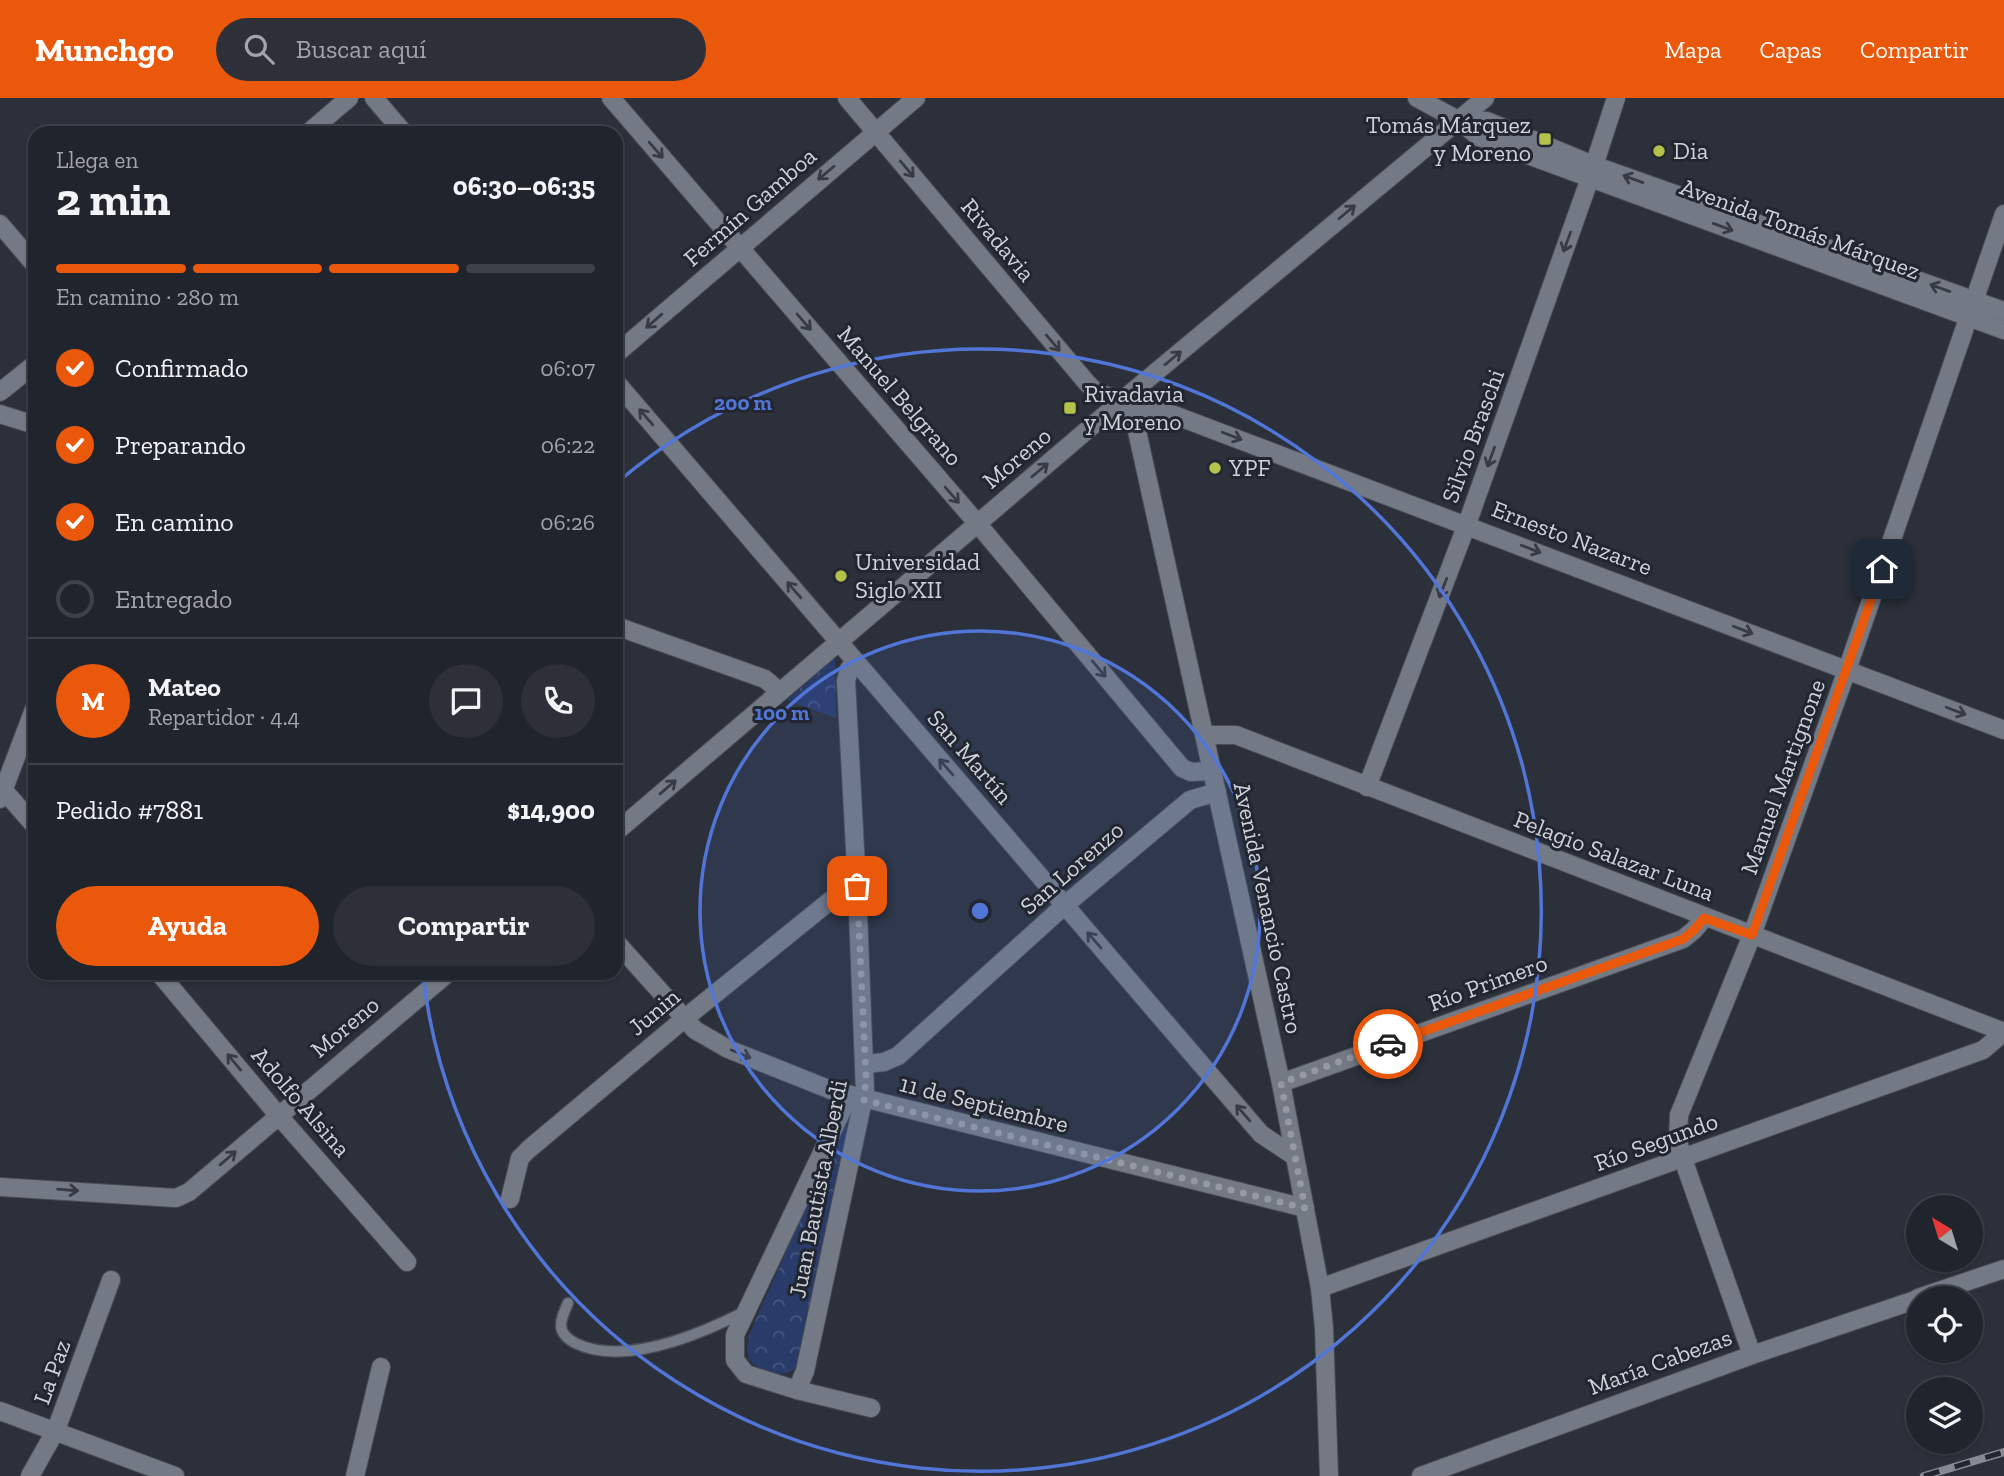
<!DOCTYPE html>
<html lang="es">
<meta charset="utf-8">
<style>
:root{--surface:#20242c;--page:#2d3038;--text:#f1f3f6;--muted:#a2a4a9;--line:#3d4148;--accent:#ea580c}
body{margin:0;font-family:"Zilla Slab",serif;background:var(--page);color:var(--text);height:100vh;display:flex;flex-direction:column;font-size:26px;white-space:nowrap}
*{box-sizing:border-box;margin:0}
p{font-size:23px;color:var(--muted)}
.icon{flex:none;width:38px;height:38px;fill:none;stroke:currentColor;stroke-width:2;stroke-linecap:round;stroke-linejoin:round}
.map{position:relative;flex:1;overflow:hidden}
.details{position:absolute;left:28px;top:28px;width:595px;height:854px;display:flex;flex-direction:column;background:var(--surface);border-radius:21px;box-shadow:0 2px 5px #0004,0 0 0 2px var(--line)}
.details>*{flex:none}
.needle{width:46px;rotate:322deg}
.controls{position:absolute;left:1906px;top:1097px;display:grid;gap:14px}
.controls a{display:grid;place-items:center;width:77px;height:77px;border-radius:50%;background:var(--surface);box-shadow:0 2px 5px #0004,0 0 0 2px var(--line);font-size:35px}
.pin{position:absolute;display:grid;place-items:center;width:60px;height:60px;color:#fff;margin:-30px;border-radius:14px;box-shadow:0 4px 10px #0006}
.courier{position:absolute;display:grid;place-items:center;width:70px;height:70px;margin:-35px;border:5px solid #ea580c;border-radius:50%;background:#fff;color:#222;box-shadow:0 2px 9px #0007}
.headline em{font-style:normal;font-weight:700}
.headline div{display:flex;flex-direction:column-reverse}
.headline{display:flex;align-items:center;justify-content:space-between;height:119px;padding:0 28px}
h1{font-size:46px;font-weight:700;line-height:52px}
.bar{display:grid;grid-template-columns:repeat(4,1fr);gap:10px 7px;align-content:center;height:84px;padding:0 28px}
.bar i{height:9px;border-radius:5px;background:var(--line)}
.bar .selected{background:var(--accent)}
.bar p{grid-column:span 4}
.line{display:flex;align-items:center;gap:18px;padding:0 28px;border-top:2px solid var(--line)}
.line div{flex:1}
.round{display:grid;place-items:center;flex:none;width:74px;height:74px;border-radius:37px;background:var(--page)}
ol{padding:0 28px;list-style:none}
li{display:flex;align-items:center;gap:21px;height:77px}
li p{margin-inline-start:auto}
li .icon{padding:7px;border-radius:50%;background:var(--accent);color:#fff;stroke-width:4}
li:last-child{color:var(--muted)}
li i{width:38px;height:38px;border:4px solid var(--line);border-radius:50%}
.button{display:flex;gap:14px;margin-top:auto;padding:14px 28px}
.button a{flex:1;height:80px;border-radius:42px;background:var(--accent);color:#fff;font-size:28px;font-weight:700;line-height:80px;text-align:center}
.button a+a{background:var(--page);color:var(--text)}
header{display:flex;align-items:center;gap:42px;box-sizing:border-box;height:98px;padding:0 35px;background:var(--accent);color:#fff}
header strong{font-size:33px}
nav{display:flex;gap:38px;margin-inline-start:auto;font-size:24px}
.search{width:490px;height:63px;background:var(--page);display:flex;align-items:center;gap:18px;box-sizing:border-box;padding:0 24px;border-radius:38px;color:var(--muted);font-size:26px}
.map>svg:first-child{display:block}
</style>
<header>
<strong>Munchgo</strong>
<div class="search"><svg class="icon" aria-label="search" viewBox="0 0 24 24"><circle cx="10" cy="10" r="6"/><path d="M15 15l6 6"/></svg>Buscar aquí</div>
<nav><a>Mapa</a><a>Capas</a><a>Compartir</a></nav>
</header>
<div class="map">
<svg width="2004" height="1378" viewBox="0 0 2004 1378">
<defs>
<pattern id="park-crowns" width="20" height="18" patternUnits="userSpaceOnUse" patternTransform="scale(1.75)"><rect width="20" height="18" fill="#283b69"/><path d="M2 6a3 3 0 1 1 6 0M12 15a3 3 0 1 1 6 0" fill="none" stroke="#46567e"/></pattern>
</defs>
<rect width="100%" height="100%" fill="#2b303a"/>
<!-- park -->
<g fill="url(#park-crowns)">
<polygon points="835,559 836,620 787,602"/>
<path d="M846,1028L849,1032L797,1268C794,1271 791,1274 787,1275C777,1278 754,1271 749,1261C746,1254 748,1245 749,1237L840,1032Z"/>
</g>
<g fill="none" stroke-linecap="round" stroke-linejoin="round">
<defs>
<path id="service" d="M568,1205C560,1223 555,1234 575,1245C624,1269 701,1236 746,1213"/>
<g id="minor">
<polyline points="611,0 977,425 1182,670 1191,674 1213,673"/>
<polyline points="0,126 35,167"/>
<polyline points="616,256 916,0"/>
<polyline points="1120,304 1174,317 2004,632"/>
<polyline points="0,316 35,327"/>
<polyline points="616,528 765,581 779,593"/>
<polyline points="1205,637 1236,637 2004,934"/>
<polyline points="0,688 35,728"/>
<polyline points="1367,689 1467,426 1590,80"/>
<polyline points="0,701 35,609"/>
<polyline points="616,734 1120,304 1485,0"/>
<polyline points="616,844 695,932 728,951 831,992 1305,1110"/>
<polyline points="159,875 278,1017 407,1164"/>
<polyline points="866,966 884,964 898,958 1065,807 1190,702 1217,694"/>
<polyline points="1281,985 1683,841 1694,832 1704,820"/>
<polyline points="849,998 735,1237 735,1262 746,1276 797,1292 871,1310"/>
<polyline points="0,1089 176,1100 189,1094 448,875"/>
<polyline points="510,1101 520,1060 529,1051 684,921 836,798 857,788"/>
<polyline points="1320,1190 1983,952 2004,934"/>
<polyline points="1918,1200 2004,1171"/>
<polyline points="1752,1257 1683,1061 1678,1043 1679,1017 1752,837 1847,572 2004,116"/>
<polyline points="797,1292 805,1273 865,993 857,788 846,583 849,571 856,564"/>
<polyline points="30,1378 56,1332 111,1182"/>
<polyline points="355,1378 381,1269"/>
<polyline points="1421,1378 1752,1257 1918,1201"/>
</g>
<g id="tertiary">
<polyline points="374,0 404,35"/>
<polyline points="847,0 1087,285 1095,293 1120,304 1135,324 1281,985 1320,1190 1324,1230 1329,1378"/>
<polyline points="308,35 349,0"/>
<polyline points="1590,80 1616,0"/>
<polyline points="616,284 1261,1036 1294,1058"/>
<polyline points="0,294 35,266"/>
<polyline points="0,1313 175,1378"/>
</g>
<g id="secondary">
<polyline points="1417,0 1458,22 1479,39 2004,232"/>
<polyline points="1458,22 1487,23 1593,67 2004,213"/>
</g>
</defs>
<!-- service casing -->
<use href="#service" stroke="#484c54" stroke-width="13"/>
<!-- minor casing -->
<use href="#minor" stroke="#484c54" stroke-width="20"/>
<!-- tertiary casing -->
<use href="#tertiary" stroke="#484c54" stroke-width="20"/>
<!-- secondary casing -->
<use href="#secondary" stroke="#484c54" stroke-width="20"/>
<!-- service -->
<use href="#service" stroke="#747a85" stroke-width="10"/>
<!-- minor -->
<use href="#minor" stroke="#747a85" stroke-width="18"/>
<!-- tertiary -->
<use href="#tertiary" stroke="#747a85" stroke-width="18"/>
<!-- secondary -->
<use href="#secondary" stroke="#747a85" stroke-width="18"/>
<defs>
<polyline id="rail" points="1924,1378 2004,1354"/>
</defs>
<!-- rail casing -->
<use href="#rail" stroke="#878a93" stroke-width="8"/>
<!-- rail -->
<use href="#rail" stroke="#212630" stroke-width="5" stroke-dasharray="16" stroke-linecap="butt"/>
</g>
<!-- one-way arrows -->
<defs><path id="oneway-shaft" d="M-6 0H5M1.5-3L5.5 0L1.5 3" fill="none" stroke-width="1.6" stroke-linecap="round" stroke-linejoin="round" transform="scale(1.75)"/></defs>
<g stroke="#363b45">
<use href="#oneway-shaft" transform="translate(656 52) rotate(49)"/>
<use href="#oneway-shaft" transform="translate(907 71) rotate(50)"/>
<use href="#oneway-shaft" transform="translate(826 75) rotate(140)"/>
<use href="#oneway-shaft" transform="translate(1633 81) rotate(-160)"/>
<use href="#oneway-shaft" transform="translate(1347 114) rotate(-40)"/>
<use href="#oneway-shaft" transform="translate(1723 129) rotate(20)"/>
<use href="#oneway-shaft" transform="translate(1567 144) rotate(110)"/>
<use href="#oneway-shaft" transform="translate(1940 190) rotate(-160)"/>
<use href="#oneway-shaft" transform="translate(654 223) rotate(139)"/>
<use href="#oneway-shaft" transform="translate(804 224) rotate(49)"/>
<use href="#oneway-shaft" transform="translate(1053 245) rotate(50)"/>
<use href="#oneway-shaft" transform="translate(1173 260) rotate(-40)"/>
<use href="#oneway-shaft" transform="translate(646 319) rotate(-131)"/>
<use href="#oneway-shaft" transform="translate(1232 338) rotate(21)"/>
<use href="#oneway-shaft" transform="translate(1491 359) rotate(110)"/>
<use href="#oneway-shaft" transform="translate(1040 372) rotate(-40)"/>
<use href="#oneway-shaft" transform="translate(952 397) rotate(49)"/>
<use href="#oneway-shaft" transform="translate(1531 451) rotate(21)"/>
<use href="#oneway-shaft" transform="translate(1443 490) rotate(111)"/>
<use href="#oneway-shaft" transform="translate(794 492) rotate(-131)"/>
<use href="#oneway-shaft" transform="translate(1743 532) rotate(21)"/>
<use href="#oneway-shaft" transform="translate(1099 571) rotate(50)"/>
<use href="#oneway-shaft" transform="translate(1956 613) rotate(21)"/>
<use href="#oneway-shaft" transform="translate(946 669) rotate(-131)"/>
<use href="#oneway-shaft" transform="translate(668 689) rotate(-41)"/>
<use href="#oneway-shaft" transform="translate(1094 842) rotate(-131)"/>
<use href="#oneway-shaft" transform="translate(741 956) rotate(22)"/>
<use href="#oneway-shaft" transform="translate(234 964) rotate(-130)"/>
<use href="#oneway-shaft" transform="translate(1243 1015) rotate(-131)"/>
<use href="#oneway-shaft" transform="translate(228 1060) rotate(-41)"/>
<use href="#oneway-shaft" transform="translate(68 1092) rotate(5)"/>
</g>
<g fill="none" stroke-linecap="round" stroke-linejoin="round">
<!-- done -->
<polyline stroke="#9599a1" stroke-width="7" stroke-dasharray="0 12.6" points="857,788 866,979 864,1002 1305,1110 1281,985 1388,946"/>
<!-- route -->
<polyline stroke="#ea580c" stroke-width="9" points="1388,946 1683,841 1694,832 1704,820 1752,837 1882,471"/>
</g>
<!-- distance rings -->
<circle cx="980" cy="813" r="280" fill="#5275d8" fill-opacity=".12"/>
<g fill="none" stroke="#5275d8" stroke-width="3.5">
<circle cx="980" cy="813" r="280"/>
<path d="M619 383A561 561 0 1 1 423 877"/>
</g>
<!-- markers -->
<g fill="#b4c24a" stroke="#212630" stroke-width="2.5">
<rect x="1538" y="34" width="14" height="14" rx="3.5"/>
<circle cx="1659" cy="53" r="7"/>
<rect x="1063" y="303" width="14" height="14" rx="3.5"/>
<circle cx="1215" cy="370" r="7"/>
<circle cx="841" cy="478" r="7"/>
</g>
<g text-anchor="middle" stroke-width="6" stroke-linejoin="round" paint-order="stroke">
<!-- poi labels -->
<g font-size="24" fill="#ced1d8" stroke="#212630" text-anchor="start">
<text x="1531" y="35" text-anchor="end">Tomás Márquez<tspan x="1531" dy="28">y Moreno</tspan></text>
<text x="1673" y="61">Dia</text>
<text x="1084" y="304">Rivadavia<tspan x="1084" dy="28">y Moreno</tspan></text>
<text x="1229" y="378">YPF</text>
<text x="855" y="472">Universidad<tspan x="855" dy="28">Siglo XII</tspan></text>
</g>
<!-- street labels -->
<g font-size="24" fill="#ced1d8" stroke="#212630">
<text transform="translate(750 109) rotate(-41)" y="8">Fermín Gamboa</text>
<text transform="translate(1800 131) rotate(20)" y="8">Avenida Tomás Márquez</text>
<text transform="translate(998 142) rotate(50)" y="8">Rivadavia</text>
<text transform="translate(900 298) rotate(49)" y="8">Manuel Belgrano</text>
<text transform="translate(1473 338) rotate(-70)" y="8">Silvio Braschi</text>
<text transform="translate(1017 360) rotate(-40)" y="8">Moreno</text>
<text transform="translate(1572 440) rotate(21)" y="8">Ernesto Nazarre</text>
<text transform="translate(970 659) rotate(49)" y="8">San Martín</text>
<text transform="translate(1783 679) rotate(-70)" y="8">Manuel Martignone</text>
<text transform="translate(1614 758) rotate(21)" y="8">Pelagio Salazar Luna</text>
<text transform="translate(1072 770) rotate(-41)" y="8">San Lorenzo</text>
<text transform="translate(1268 810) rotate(78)" y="8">Avenida Venancio Castro</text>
<text transform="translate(1488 885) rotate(-20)" y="8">Río Primero</text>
<text transform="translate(654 914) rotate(-40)" y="8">Junin</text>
<text transform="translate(345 929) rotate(-40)" y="8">Moreno</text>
<text transform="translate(301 1004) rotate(49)" y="8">Adolfo Alsina</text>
<text transform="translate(984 1006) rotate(14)" y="8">11 de Septiembre</text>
<text transform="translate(1656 1044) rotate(-20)" y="8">Río Segundo</text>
<text transform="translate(818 1091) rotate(-79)" y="8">Juan Bautista Alberdi</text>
<text transform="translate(1660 1264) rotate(-20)" y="8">María Cabezas</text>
<text transform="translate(52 1274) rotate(-70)" y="8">La Paz</text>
</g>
</g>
<circle cx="980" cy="813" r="10" fill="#5275d8" stroke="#212630" stroke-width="3.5"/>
<g font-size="21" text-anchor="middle" font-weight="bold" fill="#5275d8" stroke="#212630" stroke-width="6" stroke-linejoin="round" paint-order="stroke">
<text x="743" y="312">200 m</text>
<text x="782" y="622">100 m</text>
</g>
</svg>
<div class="controls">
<a><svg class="needle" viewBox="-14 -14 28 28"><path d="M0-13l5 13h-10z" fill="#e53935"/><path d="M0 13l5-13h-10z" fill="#a2a4a9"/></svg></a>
<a><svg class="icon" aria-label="locate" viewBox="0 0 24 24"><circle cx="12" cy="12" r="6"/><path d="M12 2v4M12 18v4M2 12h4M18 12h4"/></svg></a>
<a><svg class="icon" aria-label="layers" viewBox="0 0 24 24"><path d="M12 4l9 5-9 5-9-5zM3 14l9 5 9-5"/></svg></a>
</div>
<div class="pin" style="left:857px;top:788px;background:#ea580c"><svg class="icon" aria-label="bag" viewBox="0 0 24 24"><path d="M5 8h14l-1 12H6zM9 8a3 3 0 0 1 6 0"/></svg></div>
<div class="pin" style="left:1882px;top:471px;background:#1f2937"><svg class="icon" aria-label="home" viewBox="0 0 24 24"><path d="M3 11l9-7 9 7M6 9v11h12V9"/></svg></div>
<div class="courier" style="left:1388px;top:946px"><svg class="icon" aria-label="car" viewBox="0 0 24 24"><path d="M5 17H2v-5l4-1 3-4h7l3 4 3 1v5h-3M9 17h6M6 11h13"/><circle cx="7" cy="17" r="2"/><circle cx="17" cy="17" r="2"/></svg></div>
<section class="details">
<div class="headline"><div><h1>2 min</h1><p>Llega en</p></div><em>06:30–06:35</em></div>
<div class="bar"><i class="selected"></i><i class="selected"></i><i class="selected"></i><i></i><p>En camino · 280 m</p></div>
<ol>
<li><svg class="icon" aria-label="check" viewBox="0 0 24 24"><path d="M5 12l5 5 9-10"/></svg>Confirmado<p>06:07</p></li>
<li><svg class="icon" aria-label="check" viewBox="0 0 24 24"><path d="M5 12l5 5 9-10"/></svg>Preparando<p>06:22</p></li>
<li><svg class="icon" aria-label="check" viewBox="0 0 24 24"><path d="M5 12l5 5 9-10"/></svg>En camino<p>06:26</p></li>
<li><i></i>Entregado</li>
</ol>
<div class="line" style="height:126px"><b class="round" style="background:var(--accent);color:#fff">M</b><div><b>Mateo</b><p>Repartidor · 4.4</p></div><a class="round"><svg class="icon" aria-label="chat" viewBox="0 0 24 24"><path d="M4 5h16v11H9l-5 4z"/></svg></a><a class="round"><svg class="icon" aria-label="phone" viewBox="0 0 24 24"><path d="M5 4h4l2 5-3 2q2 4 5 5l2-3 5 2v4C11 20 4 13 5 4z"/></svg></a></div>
<div class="line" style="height:91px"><div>Pedido #7881</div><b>$14,900</b></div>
<div class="button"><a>Ayuda</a><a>Compartir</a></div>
</section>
</div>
